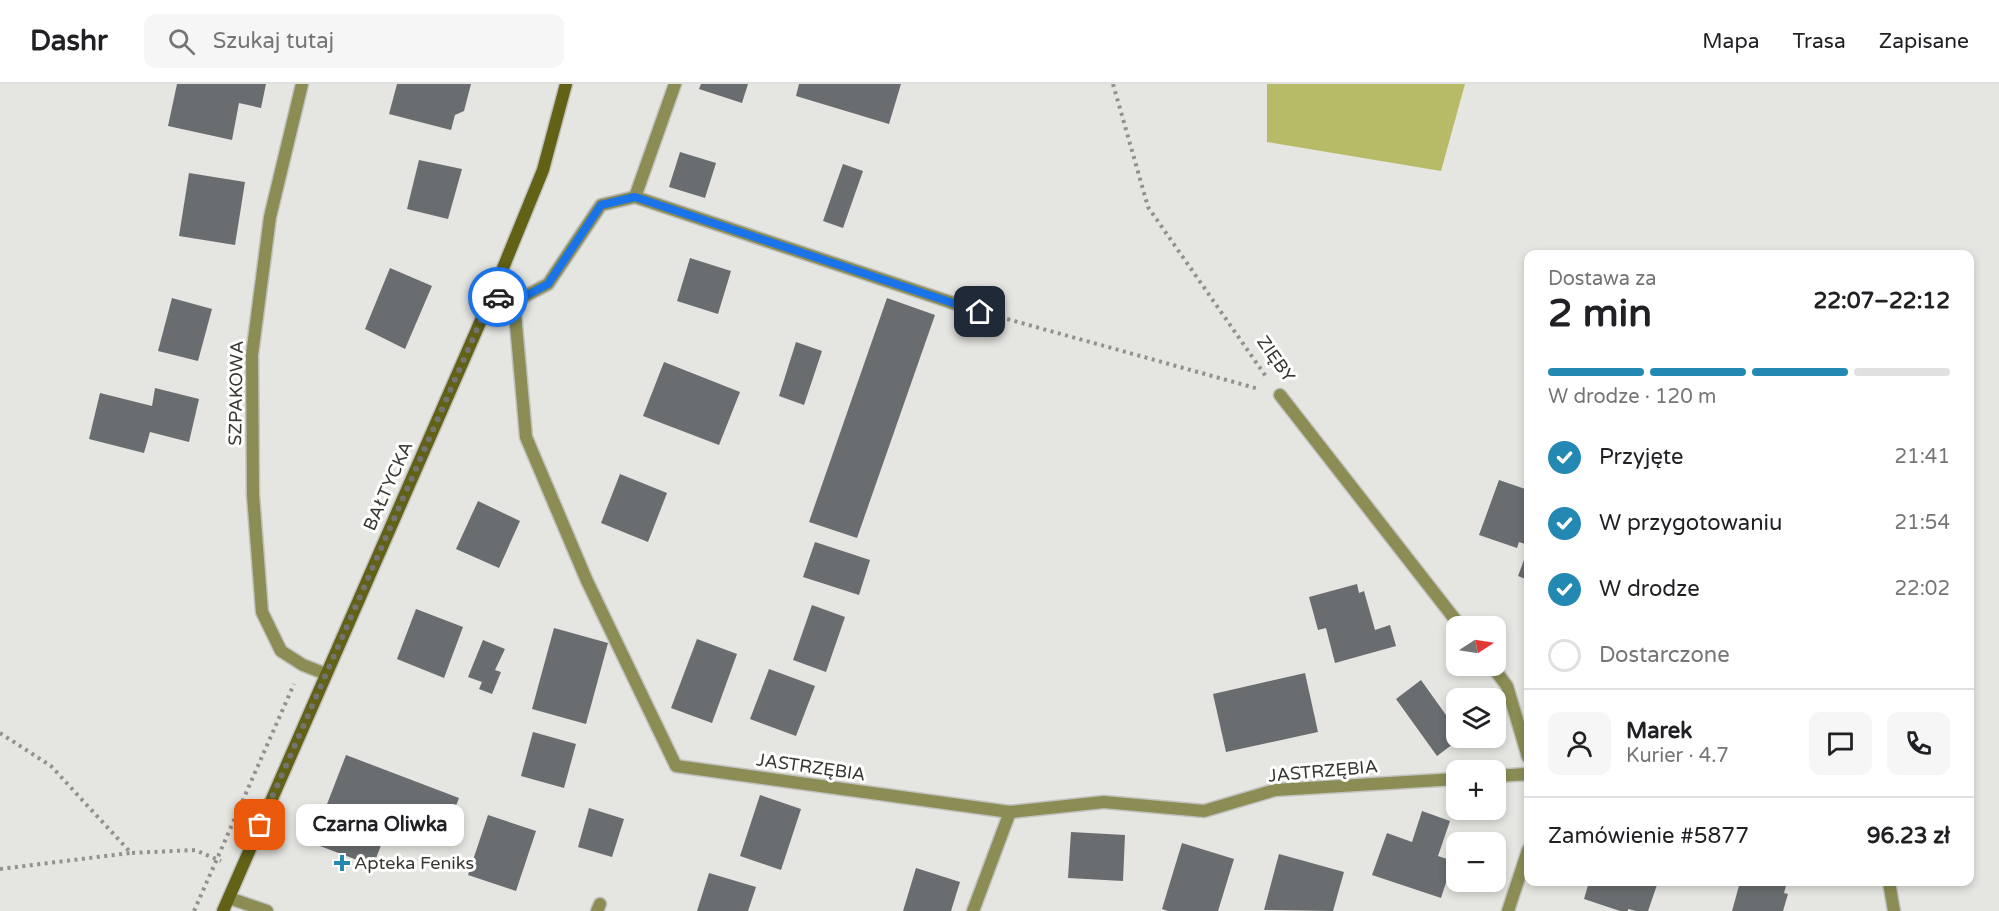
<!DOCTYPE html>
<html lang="pl">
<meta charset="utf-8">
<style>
:root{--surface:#fff;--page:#f6f6f6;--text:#202124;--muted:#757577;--line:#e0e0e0;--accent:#2389b2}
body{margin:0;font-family:"Varela Round",sans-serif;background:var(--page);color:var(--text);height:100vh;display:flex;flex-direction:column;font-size:22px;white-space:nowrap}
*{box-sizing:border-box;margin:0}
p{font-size:20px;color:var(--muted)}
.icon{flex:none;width:33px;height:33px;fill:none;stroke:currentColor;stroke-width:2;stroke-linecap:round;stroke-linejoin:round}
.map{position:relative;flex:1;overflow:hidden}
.side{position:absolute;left:1524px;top:166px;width:450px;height:636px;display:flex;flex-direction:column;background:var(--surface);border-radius:12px;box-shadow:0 3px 9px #0003}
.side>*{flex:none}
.needle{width:39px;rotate:78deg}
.controls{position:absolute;left:1446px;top:532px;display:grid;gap:12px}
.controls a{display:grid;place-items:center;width:60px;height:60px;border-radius:12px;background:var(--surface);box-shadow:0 3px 9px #0003;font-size:30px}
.pin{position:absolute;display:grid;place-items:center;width:51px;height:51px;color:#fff;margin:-26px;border-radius:12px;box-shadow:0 3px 9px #0006}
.courier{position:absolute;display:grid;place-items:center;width:60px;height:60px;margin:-30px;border:4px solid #1a73e8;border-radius:50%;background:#fff;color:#222;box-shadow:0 2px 8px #0007}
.bubble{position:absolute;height:42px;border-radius:12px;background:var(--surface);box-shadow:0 3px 9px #0003;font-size:20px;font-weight:700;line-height:42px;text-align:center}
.summary em{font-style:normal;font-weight:700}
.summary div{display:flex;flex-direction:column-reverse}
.summary{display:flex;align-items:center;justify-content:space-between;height:102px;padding:0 24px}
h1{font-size:39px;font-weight:700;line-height:45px}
.bar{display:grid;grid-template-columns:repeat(4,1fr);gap:9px 6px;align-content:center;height:72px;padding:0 24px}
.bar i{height:8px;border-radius:4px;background:var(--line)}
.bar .selected{background:var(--accent)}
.bar p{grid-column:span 4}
.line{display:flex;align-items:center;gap:15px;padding:0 24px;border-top:2px solid var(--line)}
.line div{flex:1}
.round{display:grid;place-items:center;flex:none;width:63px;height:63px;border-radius:12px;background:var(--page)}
ol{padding:0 24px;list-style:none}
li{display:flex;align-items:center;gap:18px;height:66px}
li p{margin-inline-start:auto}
li .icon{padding:6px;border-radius:50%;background:var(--accent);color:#fff;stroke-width:4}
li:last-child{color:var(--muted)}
li i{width:33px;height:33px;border:3px solid var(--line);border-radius:50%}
header{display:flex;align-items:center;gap:36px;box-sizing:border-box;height:84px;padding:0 30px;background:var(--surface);border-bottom:2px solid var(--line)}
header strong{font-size:28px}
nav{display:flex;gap:33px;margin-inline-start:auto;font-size:21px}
.search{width:420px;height:54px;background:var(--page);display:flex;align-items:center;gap:15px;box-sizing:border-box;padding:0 21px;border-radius:12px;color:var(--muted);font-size:22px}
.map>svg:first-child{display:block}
</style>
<header>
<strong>Dashr</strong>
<div class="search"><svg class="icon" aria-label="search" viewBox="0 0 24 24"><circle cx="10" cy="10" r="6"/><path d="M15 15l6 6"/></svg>Szukaj tutaj</div>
<nav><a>Mapa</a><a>Trasa</a><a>Zapisane</a></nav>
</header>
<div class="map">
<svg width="1999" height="827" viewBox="0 0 1999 827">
<rect width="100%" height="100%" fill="#e5e5e1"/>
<!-- green -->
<polygon fill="#b7ba66" points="1267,0 1465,0 1441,87 1267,58"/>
<!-- building -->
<g fill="#6a6d6f">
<polygon points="177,0 266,0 261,24 239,19 232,56 168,42"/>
<polygon points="397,0 471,0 464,27 455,31 451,46 389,30"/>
<polygon points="701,0 748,0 742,19 699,5"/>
<polygon points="799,0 901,0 889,40 796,12"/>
<polygon points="680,68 716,79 705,114 669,103"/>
<polygon points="419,76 462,85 448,135 407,125"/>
<polygon points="843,80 863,87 843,144 823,137"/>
<polygon points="189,89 245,98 235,161 179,152"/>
<polygon points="690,174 731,187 718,230 677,217"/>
<polygon points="390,184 432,202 405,265 365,245"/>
<polygon points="172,214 212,225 198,277 158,267"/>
<polygon points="887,214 935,231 857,454 809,438"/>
<polygon points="796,258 822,267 804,321 779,312"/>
<polygon points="664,278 740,308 719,361 643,332"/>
<polygon points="155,304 199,315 189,358 150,348 144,369 89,355 100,309 152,322"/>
<polygon points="620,390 667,409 648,458 601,439"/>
<polygon points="1499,396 1528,406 1528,461 1519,458 1517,464 1479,451"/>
<polygon points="478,417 520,437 499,484 456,465"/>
<polygon points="815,458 870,476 859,511 803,493"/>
<polygon points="1528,465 1528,496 1518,492"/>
<polygon points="1357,500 1359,509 1364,507 1375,546 1390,541 1396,562 1335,579 1326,544 1318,546 1309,513"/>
<polygon points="812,521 845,533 826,588 793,576"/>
<polygon points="416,525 463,543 444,594 397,575"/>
<polygon points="554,544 608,559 586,640 532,625"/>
<polygon points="697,555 737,570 712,639 671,624"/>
<polygon points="483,556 505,565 495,586 501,588 492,610 479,605 482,598 468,593"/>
<polygon points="769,585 815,602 796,652 750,635"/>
<polygon points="1305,589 1318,648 1226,668 1213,610"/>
<polygon points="1421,596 1456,645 1456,654 1461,654 1437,672 1396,615"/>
<polygon points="533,648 576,660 564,704 521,692"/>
<polygon points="346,671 459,714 442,758 390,738 373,782 312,759"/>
<polygon points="760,711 801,725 781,786 740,772"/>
<polygon points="589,724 624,735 612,773 578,763"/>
<polygon points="1422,727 1450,737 1438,772 1453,777 1441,814 1372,791 1387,749 1412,758"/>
<polygon points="488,731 536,747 516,807 468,791"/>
<polygon points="1071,748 1125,751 1123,797 1068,794"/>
<polygon points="1182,759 1234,775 1218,827 1168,827 1162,825"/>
<polygon points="1279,770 1344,788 1333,827 1264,826"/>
<polygon points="916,784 960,798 951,827 903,827"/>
<polygon points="709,789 756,803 748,827 697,827"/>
<polygon points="1589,798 1658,798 1648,827 1636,827 1628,825 1628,827 1620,827 1584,815"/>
<polygon points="1740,798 1787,798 1784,809 1788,810 1783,827 1732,827"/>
</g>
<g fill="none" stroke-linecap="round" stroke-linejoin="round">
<defs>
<g id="lane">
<polyline points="514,218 548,200 601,121 635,113 980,228"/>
<polyline points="229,814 267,827"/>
<polyline points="597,827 600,820"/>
</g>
<g id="street">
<polyline points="302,0 270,133 252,271 253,411 262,528 281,567 303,581 326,590"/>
<polyline points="635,113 675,0"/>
<polyline points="492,211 514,218 526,353 587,497 676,682 1010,728 1104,718 1204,727 1275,706 1456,695"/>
<polyline points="1280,311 1461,543"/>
<polyline points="1492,582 1507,602 1528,673"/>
<polyline points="1496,692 1528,690"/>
<polyline points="1889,798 1894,827"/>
<polyline points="973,827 1010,728"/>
<polyline points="1508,827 1528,766"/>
</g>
<polyline id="secondary" points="223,827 492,211 543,86 566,0"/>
</defs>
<!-- lane casing -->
<use href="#lane" stroke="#c2c2bf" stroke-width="15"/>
<!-- street casing -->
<use href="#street" stroke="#c2c2bf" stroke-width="15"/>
<!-- secondary casing -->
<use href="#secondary" stroke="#c2c2bf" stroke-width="15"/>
<!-- path -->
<g stroke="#91918e" stroke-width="4" stroke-dasharray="3 4.5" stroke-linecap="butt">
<polyline points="1113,0 1148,123 1267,294"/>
<polyline points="1000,233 1259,305"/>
<polyline points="0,649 51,682 131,769 195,766 221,777"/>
<polyline points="0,785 130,769"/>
<polyline points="194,827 294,600"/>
</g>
<!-- lane -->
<use href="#lane" stroke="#8b8d54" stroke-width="12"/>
<!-- street -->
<use href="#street" stroke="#8b8d54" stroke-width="12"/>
<!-- secondary -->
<use href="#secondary" stroke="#616216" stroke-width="12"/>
</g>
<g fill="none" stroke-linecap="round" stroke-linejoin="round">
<!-- done -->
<polyline stroke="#747472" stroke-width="6" stroke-dasharray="0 10.8" points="260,741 492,211 498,213"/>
<!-- route -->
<polyline stroke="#1a73e8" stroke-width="8" points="498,213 514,218 548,200 601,121 635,113 980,228"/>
</g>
<!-- markers -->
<path fill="#2389b2" stroke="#fffffe" stroke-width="2" d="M339 770h6v6h6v6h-6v6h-6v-6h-6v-6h6z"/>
<g text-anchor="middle" stroke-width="6" stroke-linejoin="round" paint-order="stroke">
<!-- street labels -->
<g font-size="18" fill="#373736" stroke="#fffffe">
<text transform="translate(1276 275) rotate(55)" y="6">ZIĘBY</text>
<text transform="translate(236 309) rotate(-89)" y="6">SZPAKOWA</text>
<text transform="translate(388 402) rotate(-66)" y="6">BAŁTYCKA</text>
<text transform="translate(811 683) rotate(8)" y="6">JASTRZĘBIA</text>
<text transform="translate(1323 687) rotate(-5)" y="6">JASTRZĘBIA</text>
</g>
<!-- poi labels -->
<g font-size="18" fill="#373736" stroke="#fffffe" text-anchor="start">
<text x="354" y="785">Apteka Feniks</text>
</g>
</g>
</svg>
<div class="controls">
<a><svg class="needle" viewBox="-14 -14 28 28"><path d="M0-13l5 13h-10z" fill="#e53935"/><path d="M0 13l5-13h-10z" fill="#757577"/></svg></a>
<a><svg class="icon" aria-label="layers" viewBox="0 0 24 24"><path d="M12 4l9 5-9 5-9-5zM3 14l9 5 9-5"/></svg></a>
<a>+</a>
<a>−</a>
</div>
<div class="pin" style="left:260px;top:741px;background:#ea580c"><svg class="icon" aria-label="bag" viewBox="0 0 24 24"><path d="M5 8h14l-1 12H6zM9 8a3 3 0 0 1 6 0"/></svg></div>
<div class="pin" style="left:980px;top:228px;background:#1f2937"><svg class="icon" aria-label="home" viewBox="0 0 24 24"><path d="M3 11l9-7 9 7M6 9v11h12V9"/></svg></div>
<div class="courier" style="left:498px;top:213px"><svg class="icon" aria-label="car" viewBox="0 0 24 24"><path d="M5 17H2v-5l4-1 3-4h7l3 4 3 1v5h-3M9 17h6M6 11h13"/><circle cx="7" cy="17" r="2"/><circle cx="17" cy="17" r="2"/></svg></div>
<div class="bubble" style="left:296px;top:720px;width:168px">Czarna Oliwka</div>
<section class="side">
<div class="summary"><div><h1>2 min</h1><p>Dostawa za</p></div><em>22:07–22:12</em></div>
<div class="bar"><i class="selected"></i><i class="selected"></i><i class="selected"></i><i></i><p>W drodze · 120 m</p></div>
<ol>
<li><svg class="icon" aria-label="check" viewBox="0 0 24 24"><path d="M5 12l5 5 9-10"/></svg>Przyjęte<p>21:41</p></li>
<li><svg class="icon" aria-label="check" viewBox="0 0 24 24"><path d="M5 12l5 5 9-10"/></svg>W przygotowaniu<p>21:54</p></li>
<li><svg class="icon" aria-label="check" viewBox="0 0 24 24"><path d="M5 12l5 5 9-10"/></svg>W drodze<p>22:02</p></li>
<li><i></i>Dostarczone</li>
</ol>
<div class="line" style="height:108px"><a class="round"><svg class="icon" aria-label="person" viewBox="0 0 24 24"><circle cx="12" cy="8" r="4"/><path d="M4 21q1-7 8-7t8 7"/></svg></a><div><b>Marek</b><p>Kurier · 4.7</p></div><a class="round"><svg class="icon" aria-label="chat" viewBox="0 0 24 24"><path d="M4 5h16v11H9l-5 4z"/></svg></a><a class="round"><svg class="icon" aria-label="phone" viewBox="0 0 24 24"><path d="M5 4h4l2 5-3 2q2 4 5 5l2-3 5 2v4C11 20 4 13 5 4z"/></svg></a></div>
<div class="line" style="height:78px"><div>Zamówienie #5877</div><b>96.23 zł</b></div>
</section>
</div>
